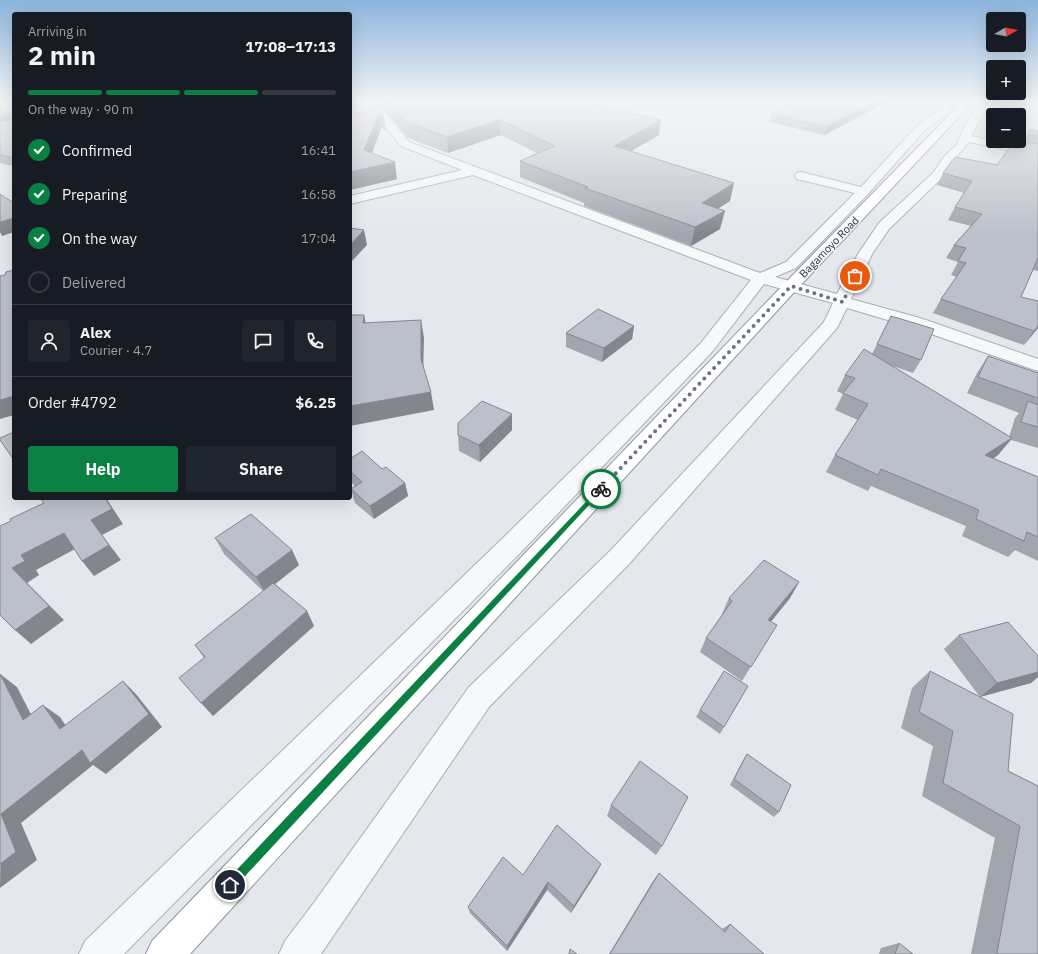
<!DOCTYPE html>
<meta charset="utf-8">
<style>
:root{--surface:#171b24;--page:#20242c;--text:#f1f3f6;--muted:#9ea1a6;--line:#363941;--accent:#0b8043}
body{margin:0;font-family:"IBM Plex Sans",sans-serif;background:var(--page);color:var(--text);height:100vh;display:flex;flex-direction:column;font-size:15px;white-space:nowrap}
*{box-sizing:border-box;margin:0}
p{font-size:13px;color:var(--muted)}
.icon{flex:none;width:22px;height:22px;fill:none;stroke:currentColor;stroke-width:2;stroke-linecap:round;stroke-linejoin:round}
.map{position:relative;flex:1;overflow:hidden}
.panel{position:absolute;left:12px;top:12px;width:340px;height:488px;display:flex;flex-direction:column;background:var(--surface);border-radius:4px;box-shadow:0 4px 16px #0002}
.panel>*{flex:none}
.needle{width:26px;rotate:81deg}
.buttons{position:absolute;left:986px;top:12px;display:grid;gap:8px}
.buttons a{display:grid;place-items:center;width:40px;height:40px;border-radius:4px;background:var(--surface);box-shadow:0 4px 16px #0002;font-size:20px}
.pin{position:absolute;display:grid;place-items:center;width:34px;height:34px;color:#fff;margin:-17px;border:2px solid #fff;border-radius:50%;box-shadow:0 1px 4px #0007}
.courier{position:absolute;display:grid;place-items:center;width:40px;height:40px;margin:-20px;border:3px solid #0b8043;border-radius:50%;background:#fff;color:#222;box-shadow:0 1px 5px #0007}
.head em{font-style:normal;font-weight:700}
.head div{display:flex;flex-direction:column-reverse}
.head{display:flex;align-items:center;justify-content:space-between;height:68px;padding:0 16px}
h1{font-size:26px;font-weight:700;line-height:30px}
.bar{display:grid;grid-template-columns:repeat(4,1fr);gap:6px 4px;align-content:center;height:48px;padding:0 16px}
.bar i{height:5px;border-radius:3px;background:var(--line)}
.bar .current{background:var(--accent)}
.bar p{grid-column:span 4}
.line{display:flex;align-items:center;gap:10px;padding:0 16px;border-top:1px solid var(--line)}
.line div{flex:1}
.round{display:grid;place-items:center;flex:none;width:42px;height:42px;border-radius:4px;background:var(--page)}
ol{padding:0 16px;list-style:none}
li{display:flex;align-items:center;gap:12px;height:44px}
li p{margin-inline-start:auto}
li .icon{padding:4px;border-radius:50%;background:var(--accent);color:#fff;stroke-width:4}
li:last-child{color:var(--muted)}
li i{width:22px;height:22px;border:2px solid var(--line);border-radius:50%}
.button{display:flex;gap:8px;margin-top:auto;padding:8px 16px}
.button a{flex:1;height:46px;border-radius:4px;background:var(--accent);color:#fff;font-size:16px;font-weight:700;line-height:46px;text-align:center}
.button a+a{background:var(--page);color:var(--text)}
.map>svg:first-child{display:block}
</style>
<div class="map">
<svg width="1038" height="954" viewBox="0 0 1038 954">
<rect width="100%" height="100%" fill="#e4e7ec"/>
<g fill="none" stroke-linecap="round" stroke-linejoin="round">
<defs>
<polygon id="minor" points="365,101 375,101 409,142 760,273 786,262 855,193 797,179 795,176 797,173 801,172 861,187 916,127 939,110 945,101 955,101 947,114 924,131 868,194 796,268 775,277 837,294 858,254 879,223 933,173 944,157 957,144 963,129 980,104 985,101 997,101 987,108 971,136 1038,150 1038,156 969,142 953,161 942,178 889,229 872,254 851,299 920,318 1038,359 1038,371 908,326 847,308 837,328 629,564 489,707 321,954 279,954 285,941 313,904 469,687 611,550 824,322 833,303 764,284 712,352 522,551 124,954 79,954 85,941 504,537 700,344 751,280 473,175 350,204 350,196 462,170 401,146"/>
<polygon id="highway" points="963,101 974,101 797,289 190,954 146,954 152,941 785,283"/>
</defs>
<!-- minor casing -->
<use href="#minor" stroke="#a9aeb7" stroke-width="2"/>
<!-- highway casing -->
<use href="#highway" stroke="#8b94a3" stroke-width="2"/>
<!-- minor -->
<use href="#minor" fill="#f7f8fa" fill-rule="evenodd"/>
<!-- highway -->
<use href="#highway" fill="#fff" fill-rule="evenodd"/>
</g>
<!-- wall -->
<g fill="#a1a5ae">
<polygon points="0,101 14,101 14,166 0,163"/>
<polygon points="350,101 384,115 386,130 381,128 372,153 397,179 350,190"/>
<polygon points="377,101 584,101 659,135 631,151 730,201 717,208 720,229 691,246 584,206 584,203 520,177 520,161 537,153 501,135 448,153 408,138"/>
<polygon points="784,101 889,101 824,135 770,122 772,114 786,105 783,104"/>
<polygon points="1030,130 1038,131 1038,271 1033,270 1021,297 1038,301 1038,328 1024,345 933,313 941,299 957,277 951,275 958,262 946,258 954,245 971,226 948,220 955,207 964,193 937,185 943,173 997,165 1018,149 1023,142"/>
<polygon points="891,316 921,360 913,373 890,365 1009,437 1015,418 1019,413 967,393 977,373 988,356 1038,373 1038,448 1011,440 998,455 993,459 1038,477 1038,561 1015,550 1008,557 962,536 966,526 871,486 868,491 826,472 835,455 858,420 835,410 843,394 837,391 845,375 872,354"/>
<polygon points="634,326 632,339 602,362 566,347 566,333"/>
<polygon points="512,414 512,430 480,462 459,451 458,435"/>
<polygon points="350,459 382,469 405,483 408,496 374,519 355,503 351,489 355,486 350,481"/>
<polygon points="215,538 292,550 299,565 275,584 307,611 314,626 213,716 204,658 195,645 263,591 224,554"/>
<polygon points="799,582 790,598 771,622 777,625 742,681 700,652 706,638 723,614 722,614 729,598"/>
<polygon points="959,635 1038,656 1038,677 1031,683 980,697 944,649"/>
<polygon points="930,671 1008,771 1038,786 1038,954 971,954 995,838 922,796 933,746 901,728 912,688"/>
<polygon points="748,686 720,734 696,717 700,710"/>
<polygon points="747,754 779,812 774,817 730,785 743,760"/>
<polygon points="611,805 662,846 656,855 607,816"/>
<polygon points="597,872 571,913 547,890 507,951 470,913 468,907 523,875"/>
<polygon points="659,873 722,929 730,924 764,954 609,954 653,881"/>
<polygon points="899,943 913,954 879,954 881,948"/>
</g>
<!-- shaded-wall -->
<g fill="#83868d">
<polygon points="877,101 889,101 824,135 826,127"/>
<polygon points="0,113 11,113 14,121 0,122"/>
<polygon points="379,113 381,128 367,167 364,150"/>
<polygon points="500,120 501,135 448,153 447,137"/>
<polygon points="661,120 659,135 612,162 614,146"/>
<polygon points="395,162 397,179 350,190 350,172"/>
<polygon points="734,183 730,201 699,221 702,203"/>
<polygon points="725,211 720,229 691,246 695,227"/>
<polygon points="14,218 14,232 2,236 0,232 0,222"/>
<polygon points="364,230 367,245 350,263 350,245"/>
<polygon points="364,315 368,333 363,323"/>
<polygon points="421,320 424,338 423,377 421,359"/>
<polygon points="634,326 632,339 602,362 604,348"/>
<polygon points="1038,326 1038,328 1024,345 1034,331"/>
<polygon points="431,392 434,410 350,426 350,406"/>
<polygon points="14,396 14,415 0,419 0,400"/>
<polygon points="512,414 512,430 480,462 479,445"/>
<polygon points="1012,438 998,455 972,472 985,455"/>
<polygon points="405,483 408,496 374,519 370,506"/>
<polygon points="105,498 106,498 123,524 102,535 121,560 94,576 82,561 91,520"/>
<polygon points="64,533 77,548 36,570 39,575 27,583 64,620 31,644 15,630 12,568 21,555"/>
<polygon points="292,550 299,565 265,592 256,577"/>
<polygon points="799,582 790,598 760,635 768,620"/>
<polygon points="307,611 314,626 213,716 201,703"/>
<polygon points="1038,672 1038,677 1031,683 980,697 997,683"/>
<polygon points="0,674 17,687 40,732 23,720"/>
<polygon points="123,681 136,694 162,727 106,774 93,765 21,823 37,860 0,888 1,814"/>
<polygon points="43,705 60,717 76,741 60,729"/>
<polygon points="601,864 597,872 571,913 574,906"/>
<polygon points="548,882 547,890 507,951 507,946"/>
</g>
<!-- building -->
<g fill="#bbc0ca" stroke="#83868d">
<polygon points="0,101 14,101 14,158 0,155 0,121 10,121 11,113 0,113"/>
<polygon points="350,101 373,101 384,115 379,113 364,150 395,162 350,172"/>
<polygon points="387,101 584,101 661,120 614,146 734,183 702,203 725,211 695,227 585,188 588,187 520,161 555,146 500,120 447,137 406,122"/>
<polygon points="792,101 877,101 826,127 772,114"/>
<polygon points="1030,130 1038,131 1038,136 1028,134"/>
<polygon points="1023,142 1038,144 1038,258 1021,297 1038,301 1038,326 1034,331 941,299 966,263 958,261 966,248 954,245 982,214 955,207 972,181 943,173 955,157 997,165 1010,147 1018,149"/>
<polygon points="0,194 14,203 14,218 0,222"/>
<polygon points="350,228 364,230 350,245"/>
<polygon points="14,270 14,396 0,400 0,276 5,275 6,272"/>
<polygon points="598,309 634,326 604,348 566,333"/>
<polygon points="350,315 364,315 363,323 421,320 421,359 431,392 350,406"/>
<polygon points="891,316 934,329 921,360 877,344"/>
<polygon points="864,349 1012,438 985,455 1038,477 1038,537 1027,532 1024,541 976,519 979,510 881,469 878,475 835,455 868,404 843,393 855,378 845,375"/>
<polygon points="988,356 1038,373 1038,398 978,377"/>
<polygon points="482,401 512,414 479,445 458,435 458,423"/>
<polygon points="1028,401 1038,405 1038,427 1021,422"/>
<polygon points="14,432 14,460 0,440 0,438"/>
<polygon points="362,451 382,469 386,467 405,483 370,506 351,489 362,482 350,471 350,459"/>
<polygon points="40,498 105,498 112,509 91,520 109,545 82,561 64,533 21,555 25,561 12,568 49,606 15,630 0,615 0,526 11,521 10,519 44,503"/>
<polygon points="251,514 292,550 256,577 215,538"/>
<polygon points="764,560 799,582 768,620 777,625 751,667 706,638 732,601 729,598"/>
<polygon points="273,583 307,611 201,703 179,678 205,657 195,645"/>
<polygon points="1008,622 1038,656 1038,672 997,683 959,635"/>
<polygon points="724,671 748,686 724,727 700,710"/>
<polygon points="930,671 1013,714 1008,771 1038,786 1038,954 999,954 997,953 1020,826 943,783 953,731 919,712"/>
<polygon points="0,674 23,720 43,705 60,729 123,681 149,714 90,763 82,750 1,814 16,852 0,864"/>
<polygon points="747,754 791,785 779,812 734,779"/>
<polygon points="640,761 688,797 662,846 611,805"/>
<polygon points="557,825 601,864 574,906 548,882 507,946 468,907 503,857 523,875"/>
<polygon points="659,873 725,932 730,924 764,954 610,954"/>
<polygon points="899,943 913,954 895,954"/>
<polygon points="570,949 577,954 569,954"/>
</g>
<!-- sky -->
<linearGradient id="sky" x2="0" y2="1"><stop stop-color="#8bb4dd"/><stop offset="0.43" stop-color="#f3f4f6"/><stop offset="1" stop-color="#f3f4f6" stop-opacity="0"/></linearGradient>
<rect width="1038" height="235" fill="url(#sky)"/>
<!-- route -->
<polygon fill="#0b8043" points="601,486 604,489 603,490 234,888 230,890 226,888 225,885 226,881"/>
<g fill="none" stroke-linecap="round" stroke-linejoin="round">
<!-- done -->
<polyline stroke="#6c737f" stroke-width="4" stroke-dasharray="0 7.2" points="601,489 791,286 843,302 855,276"/>
</g>
<g text-anchor="middle" stroke-width="3" stroke-linejoin="round" paint-order="stroke">
<!-- street labels -->
<g font-size="11" fill="#2b3445" stroke="#f4f6f9">
<text transform="translate(829 247) rotate(-46)" y="4">Bagamoyo Road</text>
</g>
</g>
</svg>
<div class="buttons">
<a><svg class="needle" viewBox="-14 -14 28 28"><path d="M0-13l5 13h-10z" fill="#e53935"/><path d="M0 13l5-13h-10z" fill="#9ea1a6"/></svg></a>
<a>+</a>
<a>−</a>
</div>
<div class="pin" style="left:855px;top:276px;background:#ea580c"><svg class="icon" aria-label="bag" viewBox="0 0 24 24"><path d="M5 8h14l-1 12H6zM9 8a3 3 0 0 1 6 0"/></svg></div>
<div class="pin" style="left:230px;top:885px;background:#1f2937"><svg class="icon" aria-label="home" viewBox="0 0 24 24"><path d="M3 11l9-7 9 7M6 9v11h12V9"/></svg></div>
<div class="courier" style="left:601px;top:489px"><svg class="icon" aria-label="bike" viewBox="0 0 24 24"><circle cx="6" cy="16" r="4"/><circle cx="18" cy="16" r="4"/><path d="M6 16l4-8h5l3 8M10 8l3 8H6M13 5h3"/></svg></div>
<section class="panel">
<div class="head"><div><h1>2 min</h1><p>Arriving in</p></div><em>17:08–17:13</em></div>
<div class="bar"><i class="current"></i><i class="current"></i><i class="current"></i><i></i><p>On the way · 90 m</p></div>
<ol>
<li><svg class="icon" aria-label="check" viewBox="0 0 24 24"><path d="M5 12l5 5 9-10"/></svg>Confirmed<p>16:41</p></li>
<li><svg class="icon" aria-label="check" viewBox="0 0 24 24"><path d="M5 12l5 5 9-10"/></svg>Preparing<p>16:58</p></li>
<li><svg class="icon" aria-label="check" viewBox="0 0 24 24"><path d="M5 12l5 5 9-10"/></svg>On the way<p>17:04</p></li>
<li><i></i>Delivered</li>
</ol>
<div class="line" style="height:72px"><a class="round"><svg class="icon" aria-label="person" viewBox="0 0 24 24"><circle cx="12" cy="8" r="4"/><path d="M4 21q1-7 8-7t8 7"/></svg></a><div><b>Alex</b><p>Courier · 4.7</p></div><a class="round"><svg class="icon" aria-label="chat" viewBox="0 0 24 24"><path d="M4 5h16v11H9l-5 4z"/></svg></a><a class="round"><svg class="icon" aria-label="phone" viewBox="0 0 24 24"><path d="M5 4h4l2 5-3 2q2 4 5 5l2-3 5 2v4C11 20 4 13 5 4z"/></svg></a></div>
<div class="line" style="height:52px"><div>Order #4792</div><b>$6.25</b></div>
<div class="button"><a>Help</a><a>Share</a></div>
</section>
</div>
